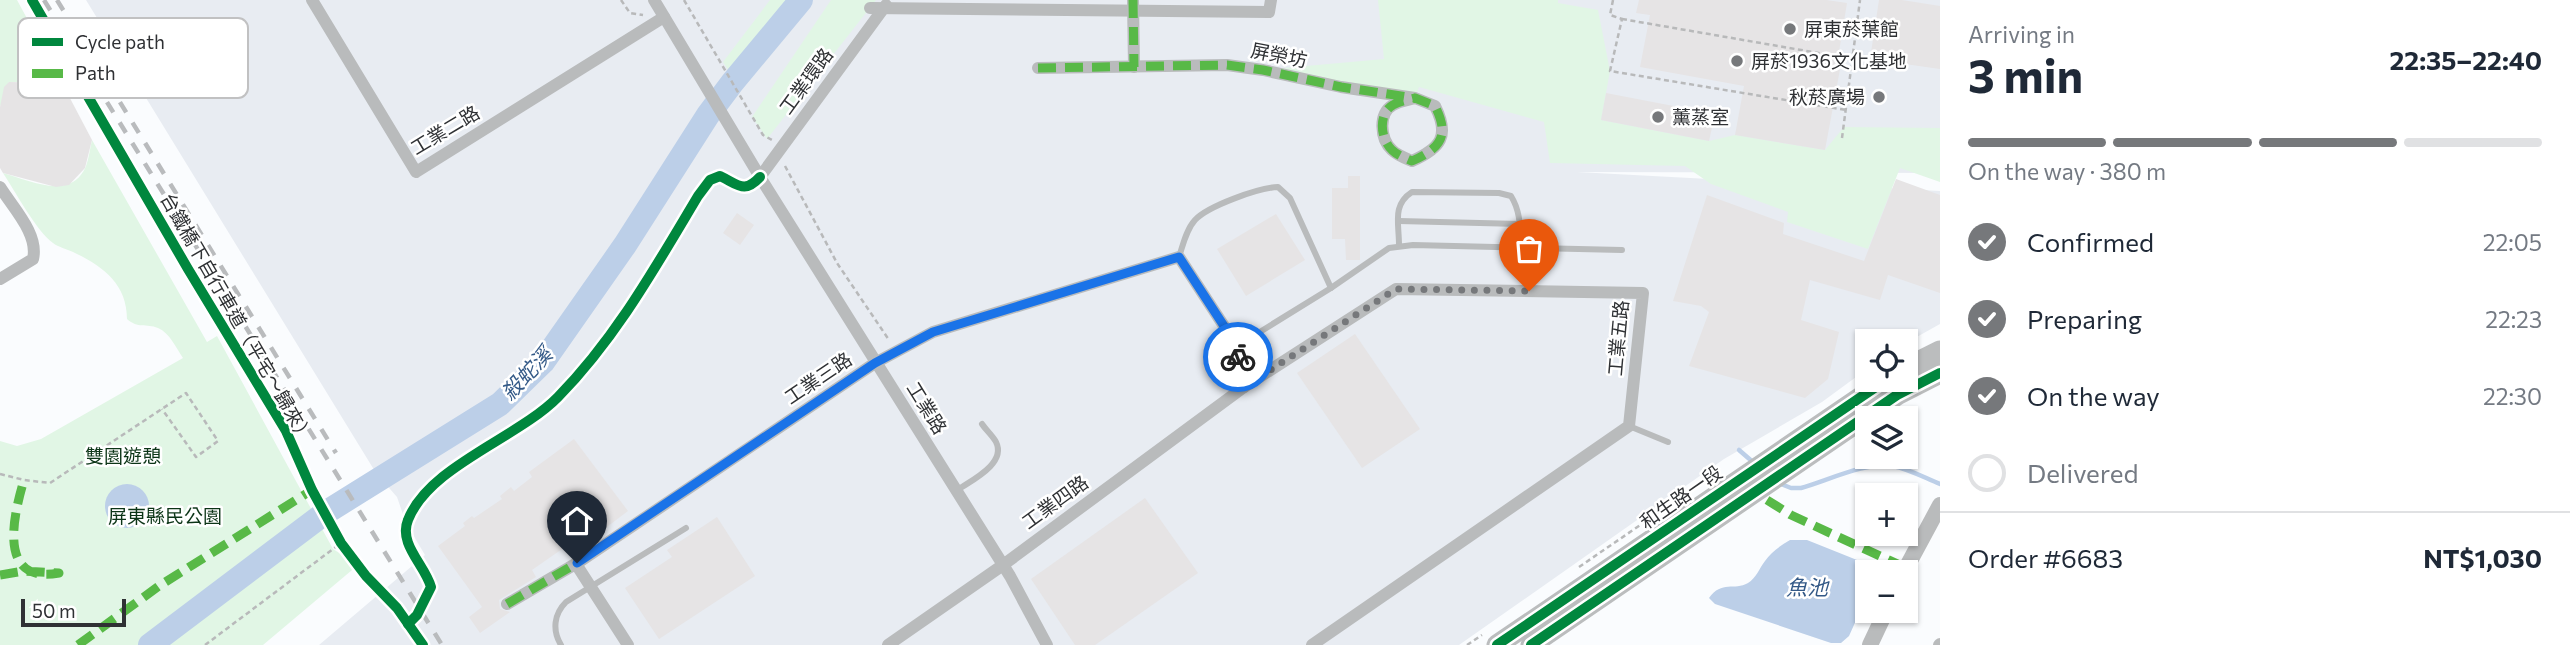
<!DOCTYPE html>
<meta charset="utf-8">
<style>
:root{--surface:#fff;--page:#f2f2f3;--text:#1f2937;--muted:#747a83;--line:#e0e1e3;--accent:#76787b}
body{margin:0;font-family:Commissioner,"Noto Sans TC",sans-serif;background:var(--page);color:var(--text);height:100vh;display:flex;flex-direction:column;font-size:26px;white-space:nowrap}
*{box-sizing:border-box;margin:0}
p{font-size:23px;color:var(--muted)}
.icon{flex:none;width:38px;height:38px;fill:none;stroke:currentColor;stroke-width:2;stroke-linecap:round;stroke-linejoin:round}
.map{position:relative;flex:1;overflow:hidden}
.panel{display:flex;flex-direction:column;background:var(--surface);width:630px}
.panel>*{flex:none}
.tools{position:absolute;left:1855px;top:329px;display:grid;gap:14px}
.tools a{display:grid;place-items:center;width:63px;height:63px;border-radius:0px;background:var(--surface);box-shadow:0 2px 5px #0004;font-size:35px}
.scale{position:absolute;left:21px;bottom:18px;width:105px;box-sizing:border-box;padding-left:7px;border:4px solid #2f3134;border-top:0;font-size:19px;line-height:24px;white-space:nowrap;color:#2f3134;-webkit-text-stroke:5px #fff;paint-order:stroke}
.pin{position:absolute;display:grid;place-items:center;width:60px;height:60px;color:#fff;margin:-72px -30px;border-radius:50% 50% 50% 0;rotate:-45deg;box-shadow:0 0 7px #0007}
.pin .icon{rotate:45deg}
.courier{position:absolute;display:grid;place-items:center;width:70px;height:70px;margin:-35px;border:5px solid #1a73e8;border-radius:50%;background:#fff;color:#222;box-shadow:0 2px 9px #0007}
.head em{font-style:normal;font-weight:700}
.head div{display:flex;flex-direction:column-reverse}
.head{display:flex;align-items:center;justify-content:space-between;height:119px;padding:0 28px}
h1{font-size:46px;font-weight:700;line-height:52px}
.bar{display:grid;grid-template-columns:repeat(4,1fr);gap:10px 7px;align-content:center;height:84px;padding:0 28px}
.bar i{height:9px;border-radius:5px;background:var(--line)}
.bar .on{background:var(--accent)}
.bar p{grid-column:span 4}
.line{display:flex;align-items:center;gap:18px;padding:0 28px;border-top:2px solid var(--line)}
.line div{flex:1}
ol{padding:0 28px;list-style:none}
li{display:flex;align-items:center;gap:21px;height:77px}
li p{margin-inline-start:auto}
li .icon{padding:7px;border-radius:50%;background:var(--accent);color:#fff;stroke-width:4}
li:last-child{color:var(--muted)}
li i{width:38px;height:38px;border:4px solid var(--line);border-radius:50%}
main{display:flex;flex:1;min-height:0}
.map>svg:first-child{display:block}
</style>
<main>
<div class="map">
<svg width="1940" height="645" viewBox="0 0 1940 645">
<rect width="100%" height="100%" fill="#fafcfe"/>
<!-- built -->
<polygon fill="#e8ecf2" points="86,0 1940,0 1940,173 1577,172 1940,191 1940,324 1906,343 1906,341 1867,341 1867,369 1822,402 1724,459 1459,645 319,645 425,555 406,523 397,497 376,473"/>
<!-- green -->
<g fill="#e1f6e5">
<polygon points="0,0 17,0 62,83 9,82 0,107"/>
<polygon points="770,0 788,0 732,76 723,62"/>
<polygon points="831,0 876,0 767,139 752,117"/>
<polygon points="1378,0 1558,0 1558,3 1598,10 1610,71 1601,120 1709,141 1735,135 1825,150 1844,127 1940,128 1940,182 1900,168 1868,249 1787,222 1788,212 1711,184 1685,166 1550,163 1544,122 1419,87 1415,98 1263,70 1384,59"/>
<path d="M92,140L207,342L217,336L333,549L358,565L263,645H0V441L17,446L41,439L183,358C176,348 170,333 158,328C146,323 138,329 127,319C127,283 102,266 73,252C67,249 58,247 53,243C37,232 15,191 3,173C29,180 71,202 86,166C89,158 90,148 92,140Z"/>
</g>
<!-- water -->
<g fill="#bccfe8">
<circle cx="127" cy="506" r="22"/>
<path d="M1790,540H1807L1867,564L1873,571L1867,572V596L1849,636L1841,643H1831L1715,604L1709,598C1722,580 1734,591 1748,583C1756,578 1759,569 1765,561C1771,552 1780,546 1790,540Z"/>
</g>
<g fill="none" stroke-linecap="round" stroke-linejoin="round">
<!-- stream -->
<g stroke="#bccfe8" stroke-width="4.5">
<polyline points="1739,450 1754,463"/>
<path d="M1781,484L1791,488H1801C1826,481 1868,461 1893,466C1909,469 1925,478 1940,484"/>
</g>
<!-- river -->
<polyline stroke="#bccfe8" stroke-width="24" points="150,645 325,513 500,404 543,362 625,245 708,115 732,83 801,0"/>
</g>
<!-- building -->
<g fill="#e6e4e5">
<polygon points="1639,0 1826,0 1847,3 1837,64 1841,64 1825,150 1735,135 1744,86 1640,67 1650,15 1636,13"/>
<polygon points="1879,0 1902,0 1940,6 1940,69 1870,59"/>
<polygon points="9,82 62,83 92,140 85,168 69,185 56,187 3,173 0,168 0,107 4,87"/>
<polygon points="1606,93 1715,114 1709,141 1601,120"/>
<polygon points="1348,176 1360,176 1360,260 1346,260 1345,239 1332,239 1332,188 1348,188"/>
<polygon points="1896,179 1940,195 1940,293 1888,275 1880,300 1810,280 1801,320 1839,332 1828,379 1805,398 1689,366 1709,312 1701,306 1673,301 1707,195 1784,223 1783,234 1864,261"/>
<polygon points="737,213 754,225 740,245 723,233"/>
<polygon points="1276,214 1305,260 1246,296 1217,249"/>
<polygon points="1355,334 1420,429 1362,468 1297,373"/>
<polygon points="574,439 628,511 583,545 578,538 532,570 536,577 499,600 500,609 510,612 480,633 469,617 482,607 438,546 465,526 463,523 472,516 474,518 502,499 500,496 511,487 514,491 532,477 529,472"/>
<polygon points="1145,498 1198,573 1095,645 1075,645 1031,579"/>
<polygon points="717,517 755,576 659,639 625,588 672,557 667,550"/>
</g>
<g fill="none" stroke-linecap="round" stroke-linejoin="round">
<!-- path -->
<g stroke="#b8b9ba" stroke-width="2.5" stroke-dasharray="5 3.5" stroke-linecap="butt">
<polyline points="621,0 630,13 643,15"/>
<polyline points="684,0 763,135 772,140"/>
<polyline points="1613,0 1610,15 1622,19 1610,71 1846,110"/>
<polyline points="1622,19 1853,59"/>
<polyline points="1842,138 1860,0"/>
<polyline points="785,166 837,263 889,340"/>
<polyline points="0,474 24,480 50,483 186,393 218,441 196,457 162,409"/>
<polyline points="1579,567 1706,480"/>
<polyline points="205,645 341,543"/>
<polyline points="1467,645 1482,635"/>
</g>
<!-- service -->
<g stroke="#b9bbbc" stroke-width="6">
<polyline points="1399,221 1520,224"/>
<path d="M1399,245C1399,223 1392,205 1412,192L1499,193L1511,196C1521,212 1520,229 1521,248"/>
<path d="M1179,257C1183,245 1186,230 1195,220C1208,206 1258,188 1278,187L1290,198L1331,288"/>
<polyline points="1237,346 1331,288 1389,248 1413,245 1622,250"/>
<polyline points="1629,426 1668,442"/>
<path d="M956,491C970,481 1007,464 996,442C993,436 986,430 982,424"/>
<path d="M561,645C552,630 554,614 566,602L686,528"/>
</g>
<!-- minor -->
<g stroke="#b9bbbc" stroke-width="12">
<polyline points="312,0 416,172 664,17"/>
<polyline points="654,0 760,177 1010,576 1047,645"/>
<polyline points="1133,0 1134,67"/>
<polyline points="870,8 1269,12 1271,0"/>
<path d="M1038,68L1227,65L1263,70L1341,87L1415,98L1435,106C1450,136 1441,148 1412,161C1405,158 1397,155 1392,150C1380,139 1378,113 1393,105C1399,101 1408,100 1415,98"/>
<polyline points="760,177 886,5"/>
<path d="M0,187C13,208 39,234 33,259L0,279"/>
<polyline points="507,604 577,563"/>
<polyline points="628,645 576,564 875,363 933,332 1179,257 1237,346 1244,387"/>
<polyline points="888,645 1003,565 1244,387 1396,289 1643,293 1629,426 1312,645"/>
<polyline points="1939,645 1940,644"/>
</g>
<!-- tertiary -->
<g stroke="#b9bbbc" stroke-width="16">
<polyline points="1904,572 1940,505"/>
<polyline points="1870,645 1886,611"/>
</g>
<!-- primary -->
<g stroke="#bbbdbe" stroke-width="21">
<polyline points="1906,368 1940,351"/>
<polyline points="1497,645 1886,380"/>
<polyline points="1531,645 1897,395 1940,373"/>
</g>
<!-- rail -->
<g stroke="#b9bbbd" stroke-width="4.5" stroke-dasharray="12 12" stroke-linecap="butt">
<polyline points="44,0 442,645"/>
<polyline points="57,0 336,453"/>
</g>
<!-- quiet -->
<g stroke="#58b947" stroke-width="9" stroke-dasharray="18 9" stroke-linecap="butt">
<polyline points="1133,0 1134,67"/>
<path d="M1038,68L1227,65L1263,70L1341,87L1415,98L1435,106C1450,136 1441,148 1412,161C1405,158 1397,155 1392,150C1380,139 1378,113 1393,105C1399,101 1408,100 1415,98"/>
<polyline points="1767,500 1791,515 1906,568"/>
<path d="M0,575L24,571L59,573C0,584 11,523 24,480"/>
<polyline points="507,604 577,563"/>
<polyline points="78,645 159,586 312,490"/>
</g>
<defs>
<g id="cycleway">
<polyline points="32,0 188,269 286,431 312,490 341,543 366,576 397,608 423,645"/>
<path d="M408,624L417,615L431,587C425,565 398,544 408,520C429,466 518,438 558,397C616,338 656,266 698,196L710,180L720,176C739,185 744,194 760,177"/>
<polyline points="1497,645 1886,380"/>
<polyline points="1531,645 1897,395 1940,373"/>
</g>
</defs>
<!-- cycleway casing -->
<use href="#cycleway" stroke="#fff" stroke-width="15"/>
<!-- cycleway -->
<use href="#cycleway" stroke="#00873e" stroke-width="10"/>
</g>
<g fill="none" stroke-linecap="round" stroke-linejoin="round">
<!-- done -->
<polyline stroke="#76787b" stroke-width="7" stroke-dasharray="0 12.6" points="1238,357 1244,387 1396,289 1529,291"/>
<!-- route -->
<polyline stroke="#1a73e8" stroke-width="9" points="577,563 875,363 933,332 1179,257 1237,346 1238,357"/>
</g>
<!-- markers -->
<g fill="#76787b" stroke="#fff" stroke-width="2.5">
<circle cx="1790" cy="29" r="7"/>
<circle cx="1737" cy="61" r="7"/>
<circle cx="1879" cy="97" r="7"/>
<circle cx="1658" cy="117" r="7"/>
</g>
<g text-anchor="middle" stroke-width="5" stroke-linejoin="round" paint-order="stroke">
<!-- poi labels -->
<g font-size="19" fill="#2f3134" stroke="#fff" text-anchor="start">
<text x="1804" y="36">屏東菸葉館</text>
<text x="1751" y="68">屏菸1936文化基地</text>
<text x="1865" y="104" text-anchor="end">秋菸廣場</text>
<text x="1672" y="124">薰蒸室</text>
</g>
<!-- street labels -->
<g font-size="19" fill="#2f3134" stroke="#fff">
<text transform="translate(1279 55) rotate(11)" y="7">屏榮坊</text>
<text transform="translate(806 81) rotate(-54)" y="7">工業環路</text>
<text transform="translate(445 130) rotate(-31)" y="7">工業二路</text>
<text transform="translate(237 318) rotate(60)" y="7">台鐵橋下自行車道（平宅～歸來）</text>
<text transform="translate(1618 338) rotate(-85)" y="7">工業五路</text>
<text transform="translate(818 378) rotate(-34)" y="7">工業三路</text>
<text transform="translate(927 408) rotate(58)" y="7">工業路</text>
<text transform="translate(1681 497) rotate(-35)" y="7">和生路一段</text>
<text transform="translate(1055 502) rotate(-36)" y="7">工業四路</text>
</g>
<!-- park labels -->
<g font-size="19" fill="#0c3517" stroke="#fff">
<text x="123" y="463">雙園遊憩</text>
<text x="165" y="523">屏東縣民公園</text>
</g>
<!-- water labels -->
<g font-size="21" font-style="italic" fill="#335987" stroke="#fff">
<text transform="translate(527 374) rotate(-47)" y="7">殺蛇溪</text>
<text x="1807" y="595">魚池</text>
</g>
</g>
<!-- legend -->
<rect x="18" y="18" width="230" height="80" rx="10" fill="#fff" stroke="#c1c1c2" stroke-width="2"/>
<rect x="32" y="38" width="31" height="8" fill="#00873e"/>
<rect x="32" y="69" width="31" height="9" fill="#58b947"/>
<g font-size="19" fill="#2f3134">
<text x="75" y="49">Cycle path</text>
<text x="75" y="80">Path</text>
</g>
</svg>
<div class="tools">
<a><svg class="icon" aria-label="locate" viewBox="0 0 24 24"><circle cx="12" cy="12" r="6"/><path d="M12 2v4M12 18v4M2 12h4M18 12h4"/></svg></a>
<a><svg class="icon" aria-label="layers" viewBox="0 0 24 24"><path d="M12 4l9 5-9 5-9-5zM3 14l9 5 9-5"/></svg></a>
<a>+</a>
<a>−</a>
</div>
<div class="scale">50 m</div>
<div class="pin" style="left:1529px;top:291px;background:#ea580c"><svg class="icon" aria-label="bag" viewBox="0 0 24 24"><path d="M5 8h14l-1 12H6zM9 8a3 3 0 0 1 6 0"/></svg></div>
<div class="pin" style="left:577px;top:563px;background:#1f2937"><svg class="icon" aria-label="home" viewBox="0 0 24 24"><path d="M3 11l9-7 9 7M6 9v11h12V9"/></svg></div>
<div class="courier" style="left:1238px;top:357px"><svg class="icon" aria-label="bike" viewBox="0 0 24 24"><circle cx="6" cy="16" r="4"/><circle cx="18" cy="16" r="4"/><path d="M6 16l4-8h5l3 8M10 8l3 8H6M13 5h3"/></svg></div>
</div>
<section class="panel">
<div class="head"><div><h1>3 min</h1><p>Arriving in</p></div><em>22:35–22:40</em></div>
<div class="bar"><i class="on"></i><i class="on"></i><i class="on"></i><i></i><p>On the way · 380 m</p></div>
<ol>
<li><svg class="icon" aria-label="check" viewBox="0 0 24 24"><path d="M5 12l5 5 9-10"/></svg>Confirmed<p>22:05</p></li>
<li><svg class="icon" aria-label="check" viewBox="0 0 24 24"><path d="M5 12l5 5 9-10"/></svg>Preparing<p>22:23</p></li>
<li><svg class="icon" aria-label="check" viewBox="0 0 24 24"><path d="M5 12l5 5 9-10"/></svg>On the way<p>22:30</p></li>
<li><i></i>Delivered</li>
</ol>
<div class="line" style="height:91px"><div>Order #6683</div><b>NT$1,030</b></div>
</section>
</main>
